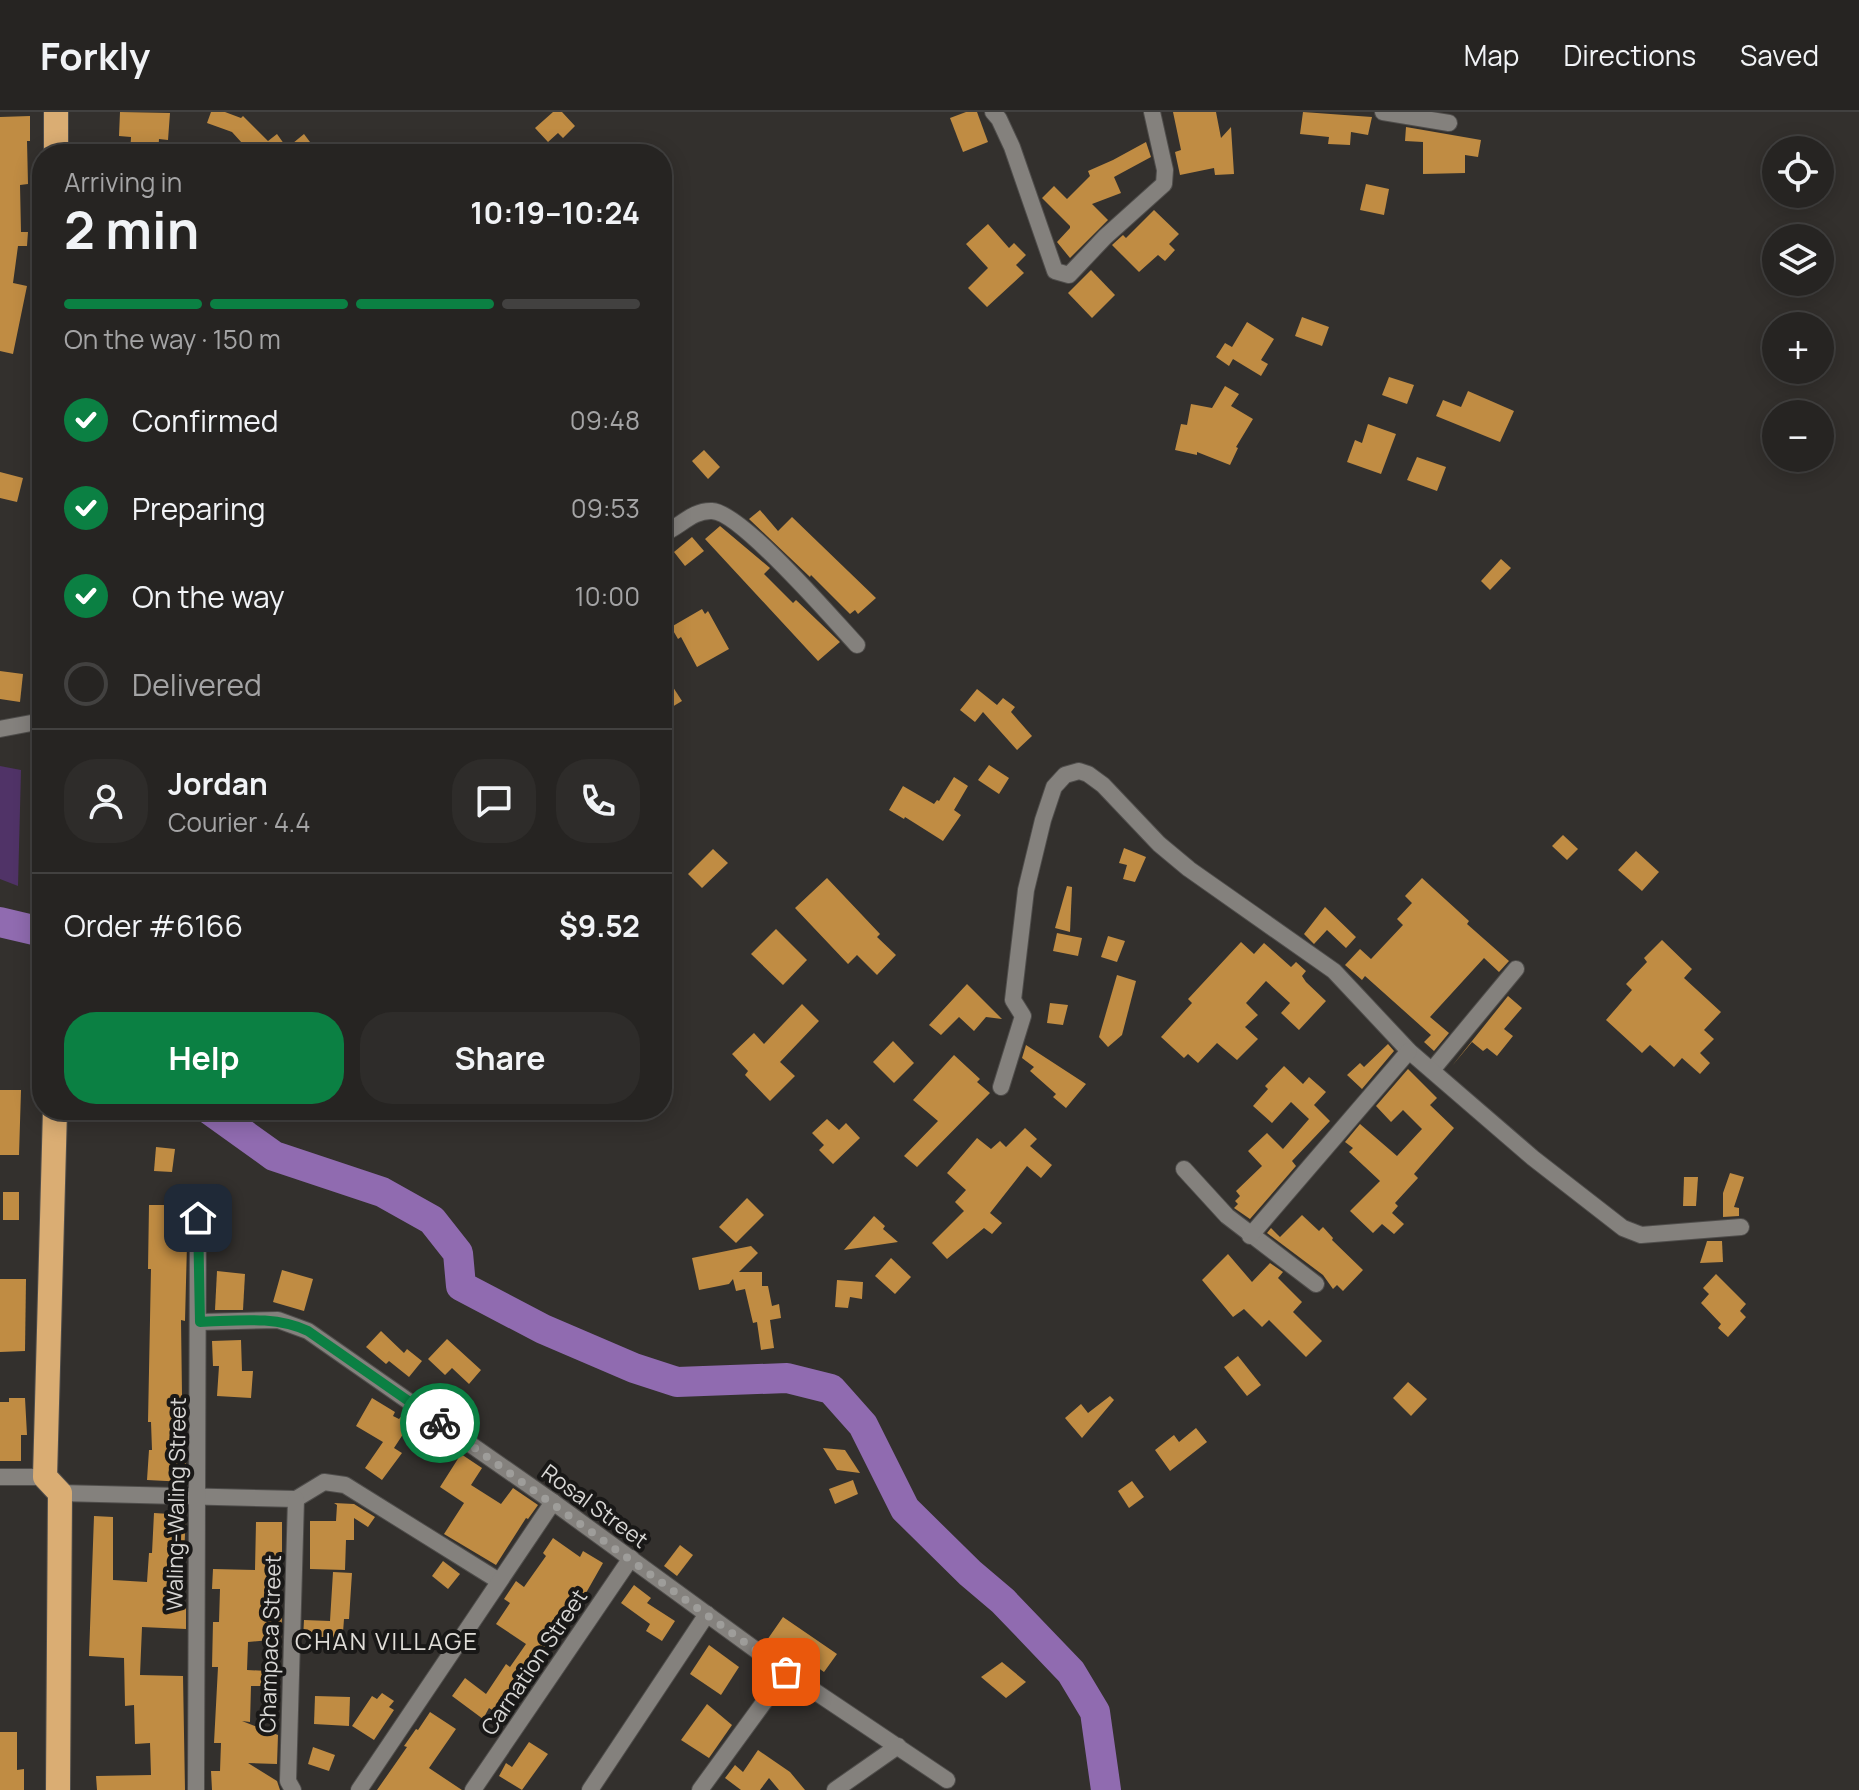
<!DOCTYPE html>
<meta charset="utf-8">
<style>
:root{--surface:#262422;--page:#2e2c2a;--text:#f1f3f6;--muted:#a4a4a5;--line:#424140;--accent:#0b8043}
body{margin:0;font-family:Manrope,sans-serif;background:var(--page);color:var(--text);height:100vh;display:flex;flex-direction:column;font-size:30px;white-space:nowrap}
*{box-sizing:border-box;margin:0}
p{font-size:26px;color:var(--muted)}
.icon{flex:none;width:44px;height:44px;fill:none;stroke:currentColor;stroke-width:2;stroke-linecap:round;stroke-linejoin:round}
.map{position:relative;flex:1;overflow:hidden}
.side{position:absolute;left:32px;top:32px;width:640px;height:976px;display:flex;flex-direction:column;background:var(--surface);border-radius:32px;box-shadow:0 4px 20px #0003,0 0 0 2px var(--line)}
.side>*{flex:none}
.tools{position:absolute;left:1762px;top:24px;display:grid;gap:16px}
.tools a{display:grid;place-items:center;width:72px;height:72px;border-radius:50%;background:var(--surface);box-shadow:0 4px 20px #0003,0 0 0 2px var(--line);font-size:40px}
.pin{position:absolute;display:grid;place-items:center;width:68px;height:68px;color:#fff;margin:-34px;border-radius:16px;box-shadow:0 4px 12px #0006}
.courier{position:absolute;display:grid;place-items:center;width:80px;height:80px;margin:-40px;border:6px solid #0b8043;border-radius:50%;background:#fff;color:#222;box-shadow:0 2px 10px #0007}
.overview em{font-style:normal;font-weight:700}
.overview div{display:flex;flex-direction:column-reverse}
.overview{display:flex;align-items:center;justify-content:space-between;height:136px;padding:0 32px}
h1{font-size:52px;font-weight:700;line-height:60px}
.bar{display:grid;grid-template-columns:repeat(4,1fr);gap:12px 8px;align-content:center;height:96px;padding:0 32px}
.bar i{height:10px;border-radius:6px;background:var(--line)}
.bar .selected{background:var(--accent)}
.bar p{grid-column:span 4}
.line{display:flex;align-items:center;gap:20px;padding:0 32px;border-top:2px solid var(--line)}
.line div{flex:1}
.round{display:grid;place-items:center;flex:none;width:84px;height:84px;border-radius:32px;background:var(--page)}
ol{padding:0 32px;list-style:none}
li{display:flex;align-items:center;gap:24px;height:88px}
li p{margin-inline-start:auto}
li .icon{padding:8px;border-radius:50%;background:var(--accent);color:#fff;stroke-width:4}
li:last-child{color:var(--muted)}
li i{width:44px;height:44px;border:4px solid var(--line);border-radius:50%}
.button{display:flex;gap:16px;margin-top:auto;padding:16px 32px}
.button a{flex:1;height:92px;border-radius:32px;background:var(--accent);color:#fff;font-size:32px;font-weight:700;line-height:92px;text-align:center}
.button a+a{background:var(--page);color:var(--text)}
header{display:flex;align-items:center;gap:48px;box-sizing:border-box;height:112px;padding:0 40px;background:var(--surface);border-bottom:2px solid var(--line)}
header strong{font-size:38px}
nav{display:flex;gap:44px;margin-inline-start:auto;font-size:28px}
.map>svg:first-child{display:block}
</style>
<header>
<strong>Forkly</strong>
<nav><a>Map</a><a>Directions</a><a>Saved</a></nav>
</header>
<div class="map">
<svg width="1859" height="1678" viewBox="0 0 1859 1678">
<rect width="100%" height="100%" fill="#33302d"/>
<!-- green -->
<polygon fill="#503367" points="0,654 21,658 18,774 0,767"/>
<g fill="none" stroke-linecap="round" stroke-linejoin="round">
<!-- river -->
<g stroke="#906bb0" stroke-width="30">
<polyline points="0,810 42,820"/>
<polyline points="210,998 274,1044 382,1080 432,1108 458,1141 461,1174 543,1217 634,1256 677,1270 787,1266 831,1277 863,1313 905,1397 970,1461 1003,1489 1071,1560 1095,1600 1106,1678"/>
</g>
</g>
<!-- building -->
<g fill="#c08c43">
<polygon points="120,0 170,1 168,28 159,27 158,42 130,42 131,25 119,24"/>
<polygon points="211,0 225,0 241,6 243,4 268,29 277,22 287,36 304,22 319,42 252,42 232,20 207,11"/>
<polygon points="553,0 562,0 575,14 563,26 558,21 548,30 535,16"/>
<polygon points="966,0 977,0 988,30 963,40 950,6"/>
<polygon points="1173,0 1216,0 1221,26 1231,15 1234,62 1215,63 1214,56 1180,63 1175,40 1181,38"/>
<polygon points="1303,0 1372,5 1368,23 1351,20 1350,33 1328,32 1329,25 1300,22"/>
<polygon points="30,4 30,29 27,29 28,72 20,73 21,120 28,120 27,134 18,134 13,171 27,174 13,242 0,239 0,5"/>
<polygon points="1406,15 1481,28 1478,45 1465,43 1465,61 1423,62 1423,30 1405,29"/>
<polygon points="1146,30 1151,45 1114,65 1121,81 1092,92 1108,108 1070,146 1057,130 1070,116 1070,114 1042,86 1054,74 1067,87 1090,64 1088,59 1113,48"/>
<polygon points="1366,72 1389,77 1384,103 1360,98"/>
<polygon points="1154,98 1179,122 1169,132 1175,138 1165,149 1158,143 1139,160 1112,133 1123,123 1126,126"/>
<polygon points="988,112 1009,136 1014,131 1026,143 1016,153 1024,161 987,195 968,176 988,156 966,132"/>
<polygon points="1091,158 1115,183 1092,206 1068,181"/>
<polygon points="1302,205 1329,215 1322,234 1295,224"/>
<polygon points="1247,210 1274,227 1261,248 1268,252 1261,264 1233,247 1229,254 1216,245 1225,231 1232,235"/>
<polygon points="1389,265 1414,273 1407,292 1382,283"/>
<polygon points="1225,274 1239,282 1231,294 1253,307 1236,335 1238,336 1230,353 1197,340 1197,343 1175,338 1181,312 1187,313 1191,292 1212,296"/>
<polygon points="1468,279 1514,299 1500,330 1436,304 1443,288 1461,295"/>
<polygon points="1368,312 1396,322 1381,362 1347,350 1355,328 1362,331"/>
<polygon points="704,338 720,355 708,367 692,349"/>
<polygon points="1417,345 1446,355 1437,379 1407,368"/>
<polygon points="0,360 23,366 17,390 0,386"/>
<polygon points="760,398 778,419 792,405 876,486 858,502 855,498 850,502 811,463 810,465 749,407"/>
<polygon points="720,414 770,456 764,462 793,491 796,488 840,530 818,549 705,427"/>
<polygon points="692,425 704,439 685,454 674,440"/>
<polygon points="1501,447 1511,456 1490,478 1481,469"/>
<polygon points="702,497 705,502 708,499 729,537 697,555 681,525 678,527 671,515"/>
<polygon points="0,559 23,562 20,590 0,587"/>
<polygon points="671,572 682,589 662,601 662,578"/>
<polygon points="977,577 997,593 1003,586 1015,595 1011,600 1032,624 1017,638 983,600 975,610 960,598"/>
<polygon points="989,653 1009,666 999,682 978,668"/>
<polygon points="954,665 968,674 954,698 961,703 943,729 905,705 904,707 889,698 903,674 934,692 937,688 939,689"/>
<polygon points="1563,723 1578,737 1567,748 1552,734"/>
<polygon points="1124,736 1146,745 1135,770 1123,767 1127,753 1119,751"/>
<polygon points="713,737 728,751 702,776 688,762"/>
<polygon points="1636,739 1659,760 1642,779 1618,758"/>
<polygon points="827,766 880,822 877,825 896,843 877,863 857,843 848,852 795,796"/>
<polygon points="1422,766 1469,809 1467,812 1509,849 1499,860 1484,846 1430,905 1449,921 1434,939 1424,930 1431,923 1365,864 1362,868 1345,853 1360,837 1371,847 1403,813 1397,807 1412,791 1405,784"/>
<polygon points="1067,774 1072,775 1070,820 1055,816"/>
<polygon points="1325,795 1356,825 1346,836 1327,818 1314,832 1304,822"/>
<polygon points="776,817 807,848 783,873 751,842"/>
<polygon points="1057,821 1082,826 1078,844 1053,839"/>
<polygon points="1108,824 1125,829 1117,850 1101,845"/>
<polygon points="1662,828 1692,857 1684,866 1721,900 1704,918 1714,927 1700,941 1710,951 1700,962 1682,946 1674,955 1650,933 1642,941 1606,908 1632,878 1626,872 1647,850 1644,846"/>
<polygon points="1241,830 1254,842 1264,831 1291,855 1296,850 1306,859 1302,864 1306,870 1326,889 1299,918 1281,901 1290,891 1266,869 1246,891 1258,903 1245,915 1258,927 1237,948 1217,931 1198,951 1188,942 1184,946 1161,925 1192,891 1188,887"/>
<polygon points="1117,863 1136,869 1122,923 1108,935 1099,925"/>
<polygon points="967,872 1002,907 986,905 974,919 959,905 941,923 929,913"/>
<polygon points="1508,884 1522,896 1504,917 1513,924 1497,944 1487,936 1483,939 1472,930 1452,954"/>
<polygon points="1050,891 1068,893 1063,913 1047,911"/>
<polygon points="802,892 819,909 780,950 795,964 770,989 745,963 748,959 732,942 754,921 764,932"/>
<polygon points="893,929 914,951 894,971 873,950"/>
<polygon points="1388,932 1394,939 1362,977 1347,963 1360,951 1364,955"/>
<polygon points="1026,933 1086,972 1066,996 1053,985 1056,982 1030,959 1034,955 1022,946"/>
<polygon points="954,943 980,967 977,970 990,981 917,1055 904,1044 938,1009 913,988"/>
<polygon points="1284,954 1303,972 1309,965 1326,980 1314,993 1330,1009 1292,1049 1296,1054 1250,1107 1234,1096 1238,1092 1235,1089 1240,1084 1236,1079 1262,1054 1248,1039 1267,1021 1283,1037 1309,1007 1291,990 1272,1011 1253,994 1268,977 1265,974"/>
<polygon points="1408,957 1437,986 1430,993 1454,1016 1414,1062 1418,1066 1395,1091 1398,1094 1392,1101 1404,1112 1394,1122 1382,1112 1373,1121 1350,1099 1380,1069 1349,1040 1353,1036 1345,1030 1360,1012 1397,1044 1422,1017 1403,998 1391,1010 1376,994"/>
<polygon points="0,978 21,978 19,1043 0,1043"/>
<polygon points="827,1007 839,1018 846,1011 860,1026 833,1052 819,1038 824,1033 812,1021"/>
<polygon points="1025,1016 1037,1027 1030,1034 1052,1053 1041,1066 1027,1054 990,1101 1002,1111 992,1122 984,1116 947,1147 932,1131 964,1099 955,1090 966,1078 947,1061 977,1026 991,1037 1000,1029 1006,1035"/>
<polygon points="156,1035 175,1037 172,1060 154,1059"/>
<polygon points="1730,1061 1744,1065 1734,1095 1739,1096 1739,1104 1723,1105 1723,1081"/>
<polygon points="1684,1065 1698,1065 1696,1094 1683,1094"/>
<rect x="3" y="1080" width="16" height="28"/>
<polygon points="747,1086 764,1103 736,1131 719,1115"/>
<polygon points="149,1093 188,1093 185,1209 181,1208 182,1283 186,1283 186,1370 147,1368 149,1338 152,1338 151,1310 148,1310 151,1157 148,1157"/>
<polygon points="1302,1103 1319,1119 1323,1115 1333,1126 1332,1128 1363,1158 1343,1179 1337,1173 1333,1177 1323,1163 1267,1121 1271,1116 1280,1125"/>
<polygon points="874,1104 885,1114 883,1117 898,1130 844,1138"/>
<polygon points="1707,1129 1722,1129 1723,1150 1700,1151"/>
<polygon points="751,1134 758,1141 739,1160 762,1160 762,1174 768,1174 772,1194 779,1192 781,1206 770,1208 774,1236 761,1238 757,1210 753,1211 745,1177 736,1179 733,1167 729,1172 699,1178 692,1146"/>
<polygon points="1228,1142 1252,1170 1270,1151 1283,1160 1278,1166 1302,1190 1293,1200 1322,1229 1306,1245 1269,1208 1262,1215 1244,1197 1233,1205 1202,1168"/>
<polygon points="891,1146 911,1165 895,1182 875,1164"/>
<polygon points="282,1158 313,1167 304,1199 273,1190"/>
<polygon points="217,1159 245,1162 243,1198 215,1198"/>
<polygon points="1716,1162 1746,1192 1740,1199 1746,1205 1728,1225 1718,1216 1721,1212 1701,1191 1709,1182 1703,1176"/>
<polygon points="0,1167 26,1167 25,1239 0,1240"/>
<polygon points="837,1168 863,1170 862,1187 850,1185 848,1196 835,1195"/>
<polygon points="381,1219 404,1241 407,1237 422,1249 409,1265 389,1249 386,1252 366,1235"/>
<polygon points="447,1227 481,1258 469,1272 452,1256 445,1263 428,1247"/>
<polygon points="241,1228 242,1259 253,1259 251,1286 217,1284 219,1254 213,1254 212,1229"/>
<polygon points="1238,1244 1261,1273 1247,1284 1224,1255"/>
<polygon points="1408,1270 1427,1287 1411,1304 1393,1286"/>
<polygon points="1110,1284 1114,1288 1082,1326 1065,1306 1081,1292 1088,1301"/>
<polygon points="9,1286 25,1286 27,1323 21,1323 21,1349 0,1349 0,1290 9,1290"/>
<polygon points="372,1286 395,1300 393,1304 399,1307 404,1301 413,1307 394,1336 402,1341 382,1368 365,1356 383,1330 356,1314"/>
<polygon points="1196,1316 1207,1330 1170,1359 1155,1338 1174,1323 1179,1330"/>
<polygon points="823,1336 845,1338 860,1361 837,1358"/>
<polygon points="461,1342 482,1356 471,1373 501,1392 513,1376 538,1393 528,1407 526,1406 496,1453 444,1422 464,1391 440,1375"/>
<polygon points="853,1368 858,1382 835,1392 829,1377"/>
<polygon points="1132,1369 1144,1385 1129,1396 1118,1379"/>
<polygon points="334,1391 354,1392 375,1405 368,1415 354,1406 354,1428 346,1428 345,1458 310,1457 310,1409 336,1409 337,1393"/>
<polygon points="154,1401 186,1403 183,1462 175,1462 174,1492 186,1493 186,1517 142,1515 140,1563 183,1564 185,1678 97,1678 96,1664 151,1663 150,1631 135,1632 134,1593 125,1594 124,1546 89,1544 94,1404 113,1405 113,1468 147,1470 149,1441 152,1441"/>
<polygon points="256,1410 282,1410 282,1477 273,1477 271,1506 282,1505 281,1527 248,1530 247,1558 267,1559 266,1574 251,1574 250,1610 242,1609 278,1623 277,1652 248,1651 277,1669 280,1678 212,1678 211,1659 220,1659 221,1631 214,1631 218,1555 212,1555 213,1510 219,1510 220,1477 212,1477 213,1457 255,1458"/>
<polygon points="553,1426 580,1445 583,1439 603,1451 586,1481 539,1548 541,1549 529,1566 526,1565 503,1605 489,1596 483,1607 452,1584 465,1566 486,1582 506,1552 510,1555 526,1532 496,1512 510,1491 504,1487 516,1469 524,1475 546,1444 543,1441"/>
<polygon points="680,1433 693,1443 677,1464 664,1454"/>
<polygon points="443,1449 460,1462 448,1477 432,1464"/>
<polygon points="333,1460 352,1461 349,1507 344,1507 342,1534 310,1532 310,1527 303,1527 304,1508 330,1509"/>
<polygon points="634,1473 651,1486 647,1491 675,1509 662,1529 646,1519 650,1512 621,1491"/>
<polygon points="783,1505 837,1542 824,1560 804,1546 798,1554 765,1531"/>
<polygon points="709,1533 739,1555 721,1583 690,1562"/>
<polygon points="1002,1550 1026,1570 1006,1586 981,1565"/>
<polygon points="382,1581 394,1589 389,1595 394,1598 374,1628 352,1614 372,1584 377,1587"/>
<polygon points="315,1584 350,1585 349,1614 314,1612"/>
<polygon points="707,1592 732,1613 709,1646 681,1628"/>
<polygon points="430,1600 456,1617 429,1656 462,1678 377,1678 407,1635 404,1634 416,1617 418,1618"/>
<polygon points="0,1620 17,1620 17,1658 24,1657 24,1678 0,1678"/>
<polygon points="529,1630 548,1642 522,1678 499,1664 506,1651 512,1655"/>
<polygon points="313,1635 335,1643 329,1659 308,1652"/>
<polygon points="758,1638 790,1660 805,1678 779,1678 769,1666 760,1678 741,1678 725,1666 735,1653 743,1660"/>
</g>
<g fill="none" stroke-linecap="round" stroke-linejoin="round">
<defs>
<g id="street">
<polyline points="993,0 999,7 1012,35 1055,159 1069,163 1105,125 1164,72 1165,58 1152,0"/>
<polyline points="1383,0 1449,11"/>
<path d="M662,422C679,416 692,398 712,399C741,400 833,507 857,533"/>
<polyline points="0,617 42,609"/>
<polyline points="1433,957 1516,857"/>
<polyline points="1001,975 1023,904 1013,888 1026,778 1043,708 1054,675 1065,663 1079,659 1088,662 1103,673 1159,732 1189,757 1334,859 1409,939 1533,1046 1623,1116 1641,1123 1741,1115"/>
<polyline points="1184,1057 1227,1104 1316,1172"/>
<polyline points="1250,1124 1409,939"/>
<polyline points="200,1210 278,1208 308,1219 553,1390 786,1560 947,1668"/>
<polyline points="0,1365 45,1365"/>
<polyline points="60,1381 296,1387 324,1370 345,1373 499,1469"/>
<polyline points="196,1678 198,1106"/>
<polyline points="293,1678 288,1669 296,1387"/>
<polyline points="359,1678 553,1390"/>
<polyline points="473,1678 631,1446"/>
<polyline points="590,1678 707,1502"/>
<polyline points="700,1678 786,1560"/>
<polyline points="835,1678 898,1634"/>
</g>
<g id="highway">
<polyline points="56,0 56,42"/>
<polyline points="55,998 45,1365 60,1381 58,1678"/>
</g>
</defs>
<!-- street casing -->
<use href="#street" stroke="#4f4d4b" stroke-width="18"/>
<!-- highway casing -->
<use href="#highway" stroke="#4f4d4b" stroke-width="26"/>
<!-- street -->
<use href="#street" stroke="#84817d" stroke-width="16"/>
<!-- highway -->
<use href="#highway" stroke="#daad73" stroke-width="24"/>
</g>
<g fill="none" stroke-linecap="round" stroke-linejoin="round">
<!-- done -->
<polyline stroke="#9e9d9a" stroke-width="8" stroke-dasharray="0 14.4" points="440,1311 786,1560"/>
<!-- route -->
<path stroke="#0b8043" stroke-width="10" d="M198,1106L200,1210C236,1209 274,1203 308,1219L440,1311"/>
</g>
<g text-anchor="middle" stroke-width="8" stroke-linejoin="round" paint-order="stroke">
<!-- street labels -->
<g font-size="22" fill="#d8d7d5" stroke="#191817">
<text transform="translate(176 1392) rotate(-89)" y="8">Waling-Waling Street</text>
<text transform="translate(595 1394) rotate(36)" y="8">Rosal Street</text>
<text transform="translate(270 1532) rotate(-88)" y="8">Champaca Street</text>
<text transform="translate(534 1550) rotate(-56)" y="8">Carnation Street</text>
</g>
<!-- neighbourhood labels -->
<g font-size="24" letter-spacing="2" fill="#e0ddd8" stroke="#191817">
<text x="387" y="1538">CHAN VILLAGE</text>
</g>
</g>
</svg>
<div class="tools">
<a><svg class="icon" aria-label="locate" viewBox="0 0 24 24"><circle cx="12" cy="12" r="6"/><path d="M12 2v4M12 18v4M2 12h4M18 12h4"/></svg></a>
<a><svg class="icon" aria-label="layers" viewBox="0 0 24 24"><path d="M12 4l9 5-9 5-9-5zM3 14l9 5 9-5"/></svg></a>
<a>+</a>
<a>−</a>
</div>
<div class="pin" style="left:786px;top:1560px;background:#ea580c"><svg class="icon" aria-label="bag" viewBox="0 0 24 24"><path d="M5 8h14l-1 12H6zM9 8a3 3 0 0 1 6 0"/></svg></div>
<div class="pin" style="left:198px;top:1106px;background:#1f2937"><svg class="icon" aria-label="home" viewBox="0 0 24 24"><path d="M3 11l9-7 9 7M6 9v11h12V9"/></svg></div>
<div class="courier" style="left:440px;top:1311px"><svg class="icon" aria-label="bike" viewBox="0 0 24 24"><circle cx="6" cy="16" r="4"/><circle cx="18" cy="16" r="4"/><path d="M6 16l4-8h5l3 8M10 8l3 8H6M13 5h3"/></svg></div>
<section class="side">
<div class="overview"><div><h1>2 min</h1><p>Arriving in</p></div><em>10:19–10:24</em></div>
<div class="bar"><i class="selected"></i><i class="selected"></i><i class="selected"></i><i></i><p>On the way · 150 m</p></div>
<ol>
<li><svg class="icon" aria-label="check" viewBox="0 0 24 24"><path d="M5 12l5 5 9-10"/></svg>Confirmed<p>09:48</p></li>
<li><svg class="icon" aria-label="check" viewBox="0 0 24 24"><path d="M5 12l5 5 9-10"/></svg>Preparing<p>09:53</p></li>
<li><svg class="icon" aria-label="check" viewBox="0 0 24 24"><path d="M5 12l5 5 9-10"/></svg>On the way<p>10:00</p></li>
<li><i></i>Delivered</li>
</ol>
<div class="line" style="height:144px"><a class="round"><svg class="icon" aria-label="person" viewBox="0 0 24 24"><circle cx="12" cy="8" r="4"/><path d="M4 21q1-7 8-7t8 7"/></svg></a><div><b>Jordan</b><p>Courier · 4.4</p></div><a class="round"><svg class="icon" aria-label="chat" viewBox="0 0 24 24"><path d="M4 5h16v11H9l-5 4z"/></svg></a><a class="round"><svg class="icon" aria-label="phone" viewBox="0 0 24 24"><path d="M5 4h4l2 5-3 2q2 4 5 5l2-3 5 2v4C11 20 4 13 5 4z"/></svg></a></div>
<div class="line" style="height:104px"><div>Order #6166</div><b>$9.52</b></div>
<div class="button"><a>Help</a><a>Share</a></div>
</section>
</div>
